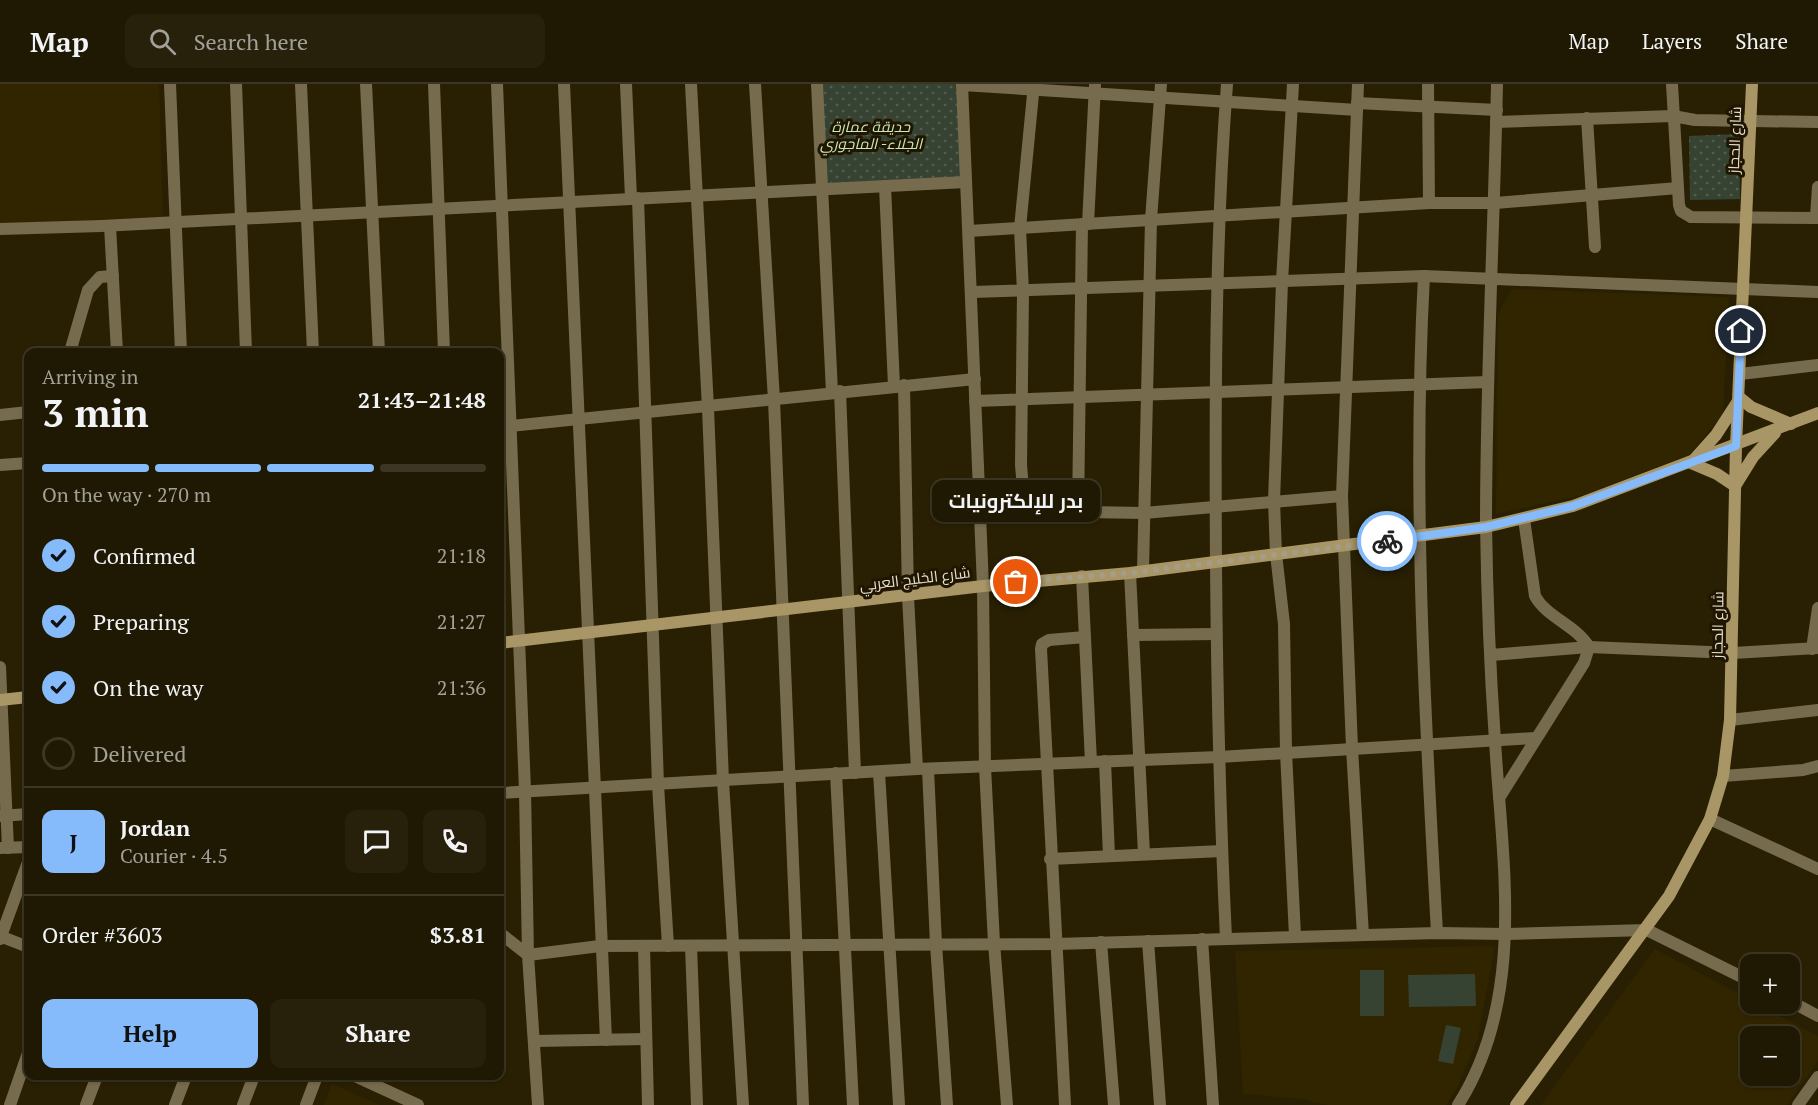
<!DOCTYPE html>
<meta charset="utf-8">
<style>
:root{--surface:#1f1802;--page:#27210c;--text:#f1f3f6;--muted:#a1a099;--line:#3c3724;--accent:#85bbfb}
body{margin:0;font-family:"PT Serif",Cairo,serif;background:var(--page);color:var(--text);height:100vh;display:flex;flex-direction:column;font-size:22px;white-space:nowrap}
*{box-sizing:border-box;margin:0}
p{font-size:20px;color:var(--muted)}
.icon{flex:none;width:33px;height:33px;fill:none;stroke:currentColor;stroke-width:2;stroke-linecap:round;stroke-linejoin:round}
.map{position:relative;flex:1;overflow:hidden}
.panel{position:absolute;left:24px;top:264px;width:480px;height:732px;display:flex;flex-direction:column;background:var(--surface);border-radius:12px;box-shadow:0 2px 4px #0004,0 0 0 2px var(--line)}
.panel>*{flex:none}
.controls{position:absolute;left:1740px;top:870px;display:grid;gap:12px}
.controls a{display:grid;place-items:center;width:60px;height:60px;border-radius:12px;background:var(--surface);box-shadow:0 2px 4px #0004,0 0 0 2px var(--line);font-size:30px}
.pin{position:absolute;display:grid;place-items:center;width:51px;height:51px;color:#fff;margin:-26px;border:3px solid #fff;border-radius:50%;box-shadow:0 2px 6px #0007}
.courier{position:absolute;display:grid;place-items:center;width:60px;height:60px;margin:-30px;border:4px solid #85bbfb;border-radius:50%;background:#fff;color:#222;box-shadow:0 2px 8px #0007}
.bubble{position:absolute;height:42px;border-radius:12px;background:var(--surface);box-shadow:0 2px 4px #0004,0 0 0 2px var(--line);font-size:20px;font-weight:700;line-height:42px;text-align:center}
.summary em{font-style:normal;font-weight:700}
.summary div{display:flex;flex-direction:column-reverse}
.summary{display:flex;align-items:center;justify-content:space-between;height:102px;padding:0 18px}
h1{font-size:39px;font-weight:700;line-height:45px}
.bar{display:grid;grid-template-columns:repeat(4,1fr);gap:9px 6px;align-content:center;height:72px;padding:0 18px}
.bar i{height:8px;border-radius:4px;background:var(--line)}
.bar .active{background:var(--accent)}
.bar p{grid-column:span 4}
.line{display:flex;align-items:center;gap:15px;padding:0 18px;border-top:2px solid var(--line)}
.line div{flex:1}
.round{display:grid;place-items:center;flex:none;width:63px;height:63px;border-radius:12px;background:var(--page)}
ol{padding:0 18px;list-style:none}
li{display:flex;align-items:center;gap:18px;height:66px}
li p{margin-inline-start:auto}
li .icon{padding:6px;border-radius:50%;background:var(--accent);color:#111;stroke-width:4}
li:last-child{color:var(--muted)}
li i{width:33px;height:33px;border:3px solid var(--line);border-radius:50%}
.action{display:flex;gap:12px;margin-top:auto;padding:12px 18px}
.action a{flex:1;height:69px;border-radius:12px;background:var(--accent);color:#111;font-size:24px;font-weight:700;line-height:69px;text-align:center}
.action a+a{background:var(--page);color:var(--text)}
header{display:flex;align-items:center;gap:36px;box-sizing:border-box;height:84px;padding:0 30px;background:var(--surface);border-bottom:2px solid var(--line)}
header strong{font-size:28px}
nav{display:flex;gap:33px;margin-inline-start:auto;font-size:21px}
.search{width:420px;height:54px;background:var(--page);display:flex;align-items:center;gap:15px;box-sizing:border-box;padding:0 21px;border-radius:12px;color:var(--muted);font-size:22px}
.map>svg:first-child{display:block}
</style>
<header>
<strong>Map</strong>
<div class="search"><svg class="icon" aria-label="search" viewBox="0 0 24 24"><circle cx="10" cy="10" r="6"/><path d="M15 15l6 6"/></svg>Search here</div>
<nav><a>Map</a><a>Layers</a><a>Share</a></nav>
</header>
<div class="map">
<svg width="1818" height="1021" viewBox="0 0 1818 1021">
<defs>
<pattern id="garden-dots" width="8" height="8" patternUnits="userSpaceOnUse" patternTransform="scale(1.5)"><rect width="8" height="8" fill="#374332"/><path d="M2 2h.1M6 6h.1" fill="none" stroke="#545e4f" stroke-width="1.8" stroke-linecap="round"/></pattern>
</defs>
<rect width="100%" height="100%" fill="#292003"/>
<!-- built -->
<g fill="#312500" fill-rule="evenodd">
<polygon points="0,0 159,0 163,133 0,140"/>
<polygon points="1512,205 1729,213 1723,330 1689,371 1583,411 1496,430 1498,230"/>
<polygon points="1495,862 1478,954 1458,1002 1446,1021 1328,1021 1301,1015 1243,1010 1235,867"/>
<path d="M1655,865L1750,916V920H1757L1818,952V977L1787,1021H1541ZM1750,952H1790V992H1750Z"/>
<polygon points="332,1000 380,1021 324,1021"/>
</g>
<!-- grass -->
<g fill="#374332">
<rect x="1360" y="886" width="24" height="46"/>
<polygon points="1475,890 1476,922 1409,923 1408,891"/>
<polygon points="1446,941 1461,944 1453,980 1438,977"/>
</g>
<!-- garden -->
<g fill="url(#garden-dots)">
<polygon points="817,0 961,0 965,98 822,105"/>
<polygon points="1739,50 1740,115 1690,116 1689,52"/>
</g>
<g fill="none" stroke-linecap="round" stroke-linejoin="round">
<!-- minor -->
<g stroke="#776b4e" stroke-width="12">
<polyline points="170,0 181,268"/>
<polyline points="236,0 246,268"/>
<polyline points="301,0 313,268"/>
<polyline points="366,0 379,268"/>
<polyline points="434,0 444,268"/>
<polyline points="497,0 525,707 528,871 600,862 1056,860 1437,849 1506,850 1647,846 1750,897"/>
<polyline points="564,0 606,956"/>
<polyline points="626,0 631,114"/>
<polyline points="691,0 708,324 723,697 743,1021"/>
<polyline points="755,0 774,316 803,1021"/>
<polyline points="817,0 832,308"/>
<polyline points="1034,0 1020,144 1023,208 1021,381 1025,427 1144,429 1342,412"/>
<polyline points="1293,0 1282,198 1274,417 1276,470 1284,540 1286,668 1295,852"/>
<polyline points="1358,0 1342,412 1352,664 1363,851"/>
<polyline points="1428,0 1429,119"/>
<polyline points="1672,0 1679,121 1681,127 1691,133 1818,134"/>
<polyline points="962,1 1357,26"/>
<polyline points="1357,19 1497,26"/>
<polyline points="1587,34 1595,163"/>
<polyline points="1496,38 1673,32 1695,36 1818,38"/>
<polyline points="885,102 894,302"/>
<polyline points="638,114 658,701 668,862"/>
<polyline points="1816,133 1818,103"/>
<polyline points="1088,140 1095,1"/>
<polyline points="110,142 117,268"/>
<polyline points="0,145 101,142 966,98"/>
<polyline points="969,147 1429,119 1495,119 1678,104"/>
<path d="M1424,192C1412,411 1425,630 1437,849"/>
<polyline points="973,208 1424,192 1818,208"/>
<polyline points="70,268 88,206 100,193 113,192"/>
<polyline points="1740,290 1818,281"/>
<polyline points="904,301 908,512 917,685"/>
<polyline points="840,307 855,689"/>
<polyline points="975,317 1487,298"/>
<polyline points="0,331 28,328"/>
<polyline points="500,343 975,295"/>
<polyline points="0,381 28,379"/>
<polyline points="1078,428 1082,140"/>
<polyline points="1143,487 1151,136 1161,0"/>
<polyline points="1130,489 1144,770"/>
<polyline points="1082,492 1091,678"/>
<polyline points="1133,551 1216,550"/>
<polyline points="1812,565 1818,524"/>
<path d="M1491,571L1589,563C1576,541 1547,534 1535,512L1524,435"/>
<polyline points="0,583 8,764"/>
<polyline points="1730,636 1818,626"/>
<polyline points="1105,677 1109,772"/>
<polyline points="928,685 936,860 947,1021"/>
<polyline points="879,688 899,1021"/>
<polyline points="836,689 853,1021"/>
<polyline points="1723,692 1803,686 1818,682"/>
<polyline points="500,709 917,685 1219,673 1535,654"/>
<polyline points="1499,714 1584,579 1589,563 1733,569 1818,564"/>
<polyline points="0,732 28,730"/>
<polyline points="1710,735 1818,785"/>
<polyline points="0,764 28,763"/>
<polyline points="1050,775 1222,767"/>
<polyline points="500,849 528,871 538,1021"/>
<polyline points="0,852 28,863"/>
<path d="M1226,854C1220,730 1217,606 1216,482C1215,321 1215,160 1227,0"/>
<polyline points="0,855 28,778"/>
<polyline points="1202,855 1213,1021"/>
<polyline points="1148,857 1160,1021"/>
<polyline points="1101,858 1114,1021"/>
<polyline points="691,862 697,1021"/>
<polyline points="644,863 648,1021"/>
<polyline points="1790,917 1818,932"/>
<polyline points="534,957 646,955"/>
<polyline points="355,992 418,1021"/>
<polyline points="10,1021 28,969"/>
<polyline points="86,1021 97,992"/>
<polyline points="175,1021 186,992"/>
<polyline points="243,1021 254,992"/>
<polyline points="306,1021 317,992"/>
<polyline points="1065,1021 1041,565 1042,560 1049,556 1085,553"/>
<path d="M1458,1021C1527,913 1502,777 1495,657C1490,585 1487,512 1486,440C1486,293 1494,147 1497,0"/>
<polyline points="1798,1021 1818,993"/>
</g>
<!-- tertiary -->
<polyline stroke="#776b4e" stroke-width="12" points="962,0 983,502 985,683 994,859 1007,1021"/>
<!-- secondary -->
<g stroke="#a99666" stroke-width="12">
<polyline points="1775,349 1753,373 1735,402 1717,390 1691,379 1716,351 1740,314 1751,323 1791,340"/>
<polyline points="500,559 983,502 1130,489 1486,443 1573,422 1818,329"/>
<polyline points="0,616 28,613"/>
<polyline points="1516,1021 1669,812 1710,735 1723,692 1730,636 1736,362 1752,0"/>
</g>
</g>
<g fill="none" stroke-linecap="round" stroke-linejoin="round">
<!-- done -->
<polyline stroke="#a49d88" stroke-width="6" stroke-dasharray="0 10.8" points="1016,498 1130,489 1387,457"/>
<!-- route -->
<polyline stroke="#85bbfb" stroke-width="8" points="1387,457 1486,443 1573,422 1736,362 1741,247"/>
</g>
<g text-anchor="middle" stroke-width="6" stroke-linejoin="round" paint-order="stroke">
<!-- park labels -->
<g font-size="15" font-style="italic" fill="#c8e9bc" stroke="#201600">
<text x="871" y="48">حديقة عمارة<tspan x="871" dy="17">الجلاء- الماجوري</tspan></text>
</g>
<!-- street labels -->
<g font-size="15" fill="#e6e0d0" stroke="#201600">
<text transform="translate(1735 56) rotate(-88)" y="5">شارع الحجاز</text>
<text transform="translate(915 495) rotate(-7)" y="5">شارع الخليج العربي</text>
<text transform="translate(1718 541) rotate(-89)" y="5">شارع الحجاز</text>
</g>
</g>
</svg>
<div class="controls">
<a>+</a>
<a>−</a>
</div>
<div class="pin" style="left:1016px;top:498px;background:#ea580c"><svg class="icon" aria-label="bag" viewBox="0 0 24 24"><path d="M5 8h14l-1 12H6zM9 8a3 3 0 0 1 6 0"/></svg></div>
<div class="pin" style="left:1741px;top:247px;background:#1f2937"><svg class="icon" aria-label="home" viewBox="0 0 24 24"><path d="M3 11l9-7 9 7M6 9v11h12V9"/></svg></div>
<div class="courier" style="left:1387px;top:457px"><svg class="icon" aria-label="bike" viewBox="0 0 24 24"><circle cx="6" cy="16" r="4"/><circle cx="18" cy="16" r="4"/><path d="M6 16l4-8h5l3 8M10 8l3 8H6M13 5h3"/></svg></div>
<div class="bubble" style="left:932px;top:396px;width:168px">بدر للإلكترونيات</div>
<section class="panel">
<div class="summary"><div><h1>3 min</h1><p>Arriving in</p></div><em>21:43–21:48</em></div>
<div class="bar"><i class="active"></i><i class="active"></i><i class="active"></i><i></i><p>On the way · 270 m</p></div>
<ol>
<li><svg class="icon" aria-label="check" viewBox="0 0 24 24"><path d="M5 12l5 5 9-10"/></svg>Confirmed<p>21:18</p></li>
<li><svg class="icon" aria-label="check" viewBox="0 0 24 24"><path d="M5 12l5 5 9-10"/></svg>Preparing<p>21:27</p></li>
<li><svg class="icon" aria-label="check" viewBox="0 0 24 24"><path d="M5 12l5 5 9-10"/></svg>On the way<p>21:36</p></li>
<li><i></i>Delivered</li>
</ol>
<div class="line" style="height:108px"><b class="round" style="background:var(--accent);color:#111">J</b><div><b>Jordan</b><p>Courier · 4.5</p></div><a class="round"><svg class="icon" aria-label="chat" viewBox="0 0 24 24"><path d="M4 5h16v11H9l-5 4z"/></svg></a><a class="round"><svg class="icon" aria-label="phone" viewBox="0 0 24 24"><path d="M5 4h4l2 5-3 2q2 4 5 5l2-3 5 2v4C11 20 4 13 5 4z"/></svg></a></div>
<div class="line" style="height:78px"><div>Order #3603</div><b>$3.81</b></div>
<div class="action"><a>Help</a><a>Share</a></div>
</section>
</div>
